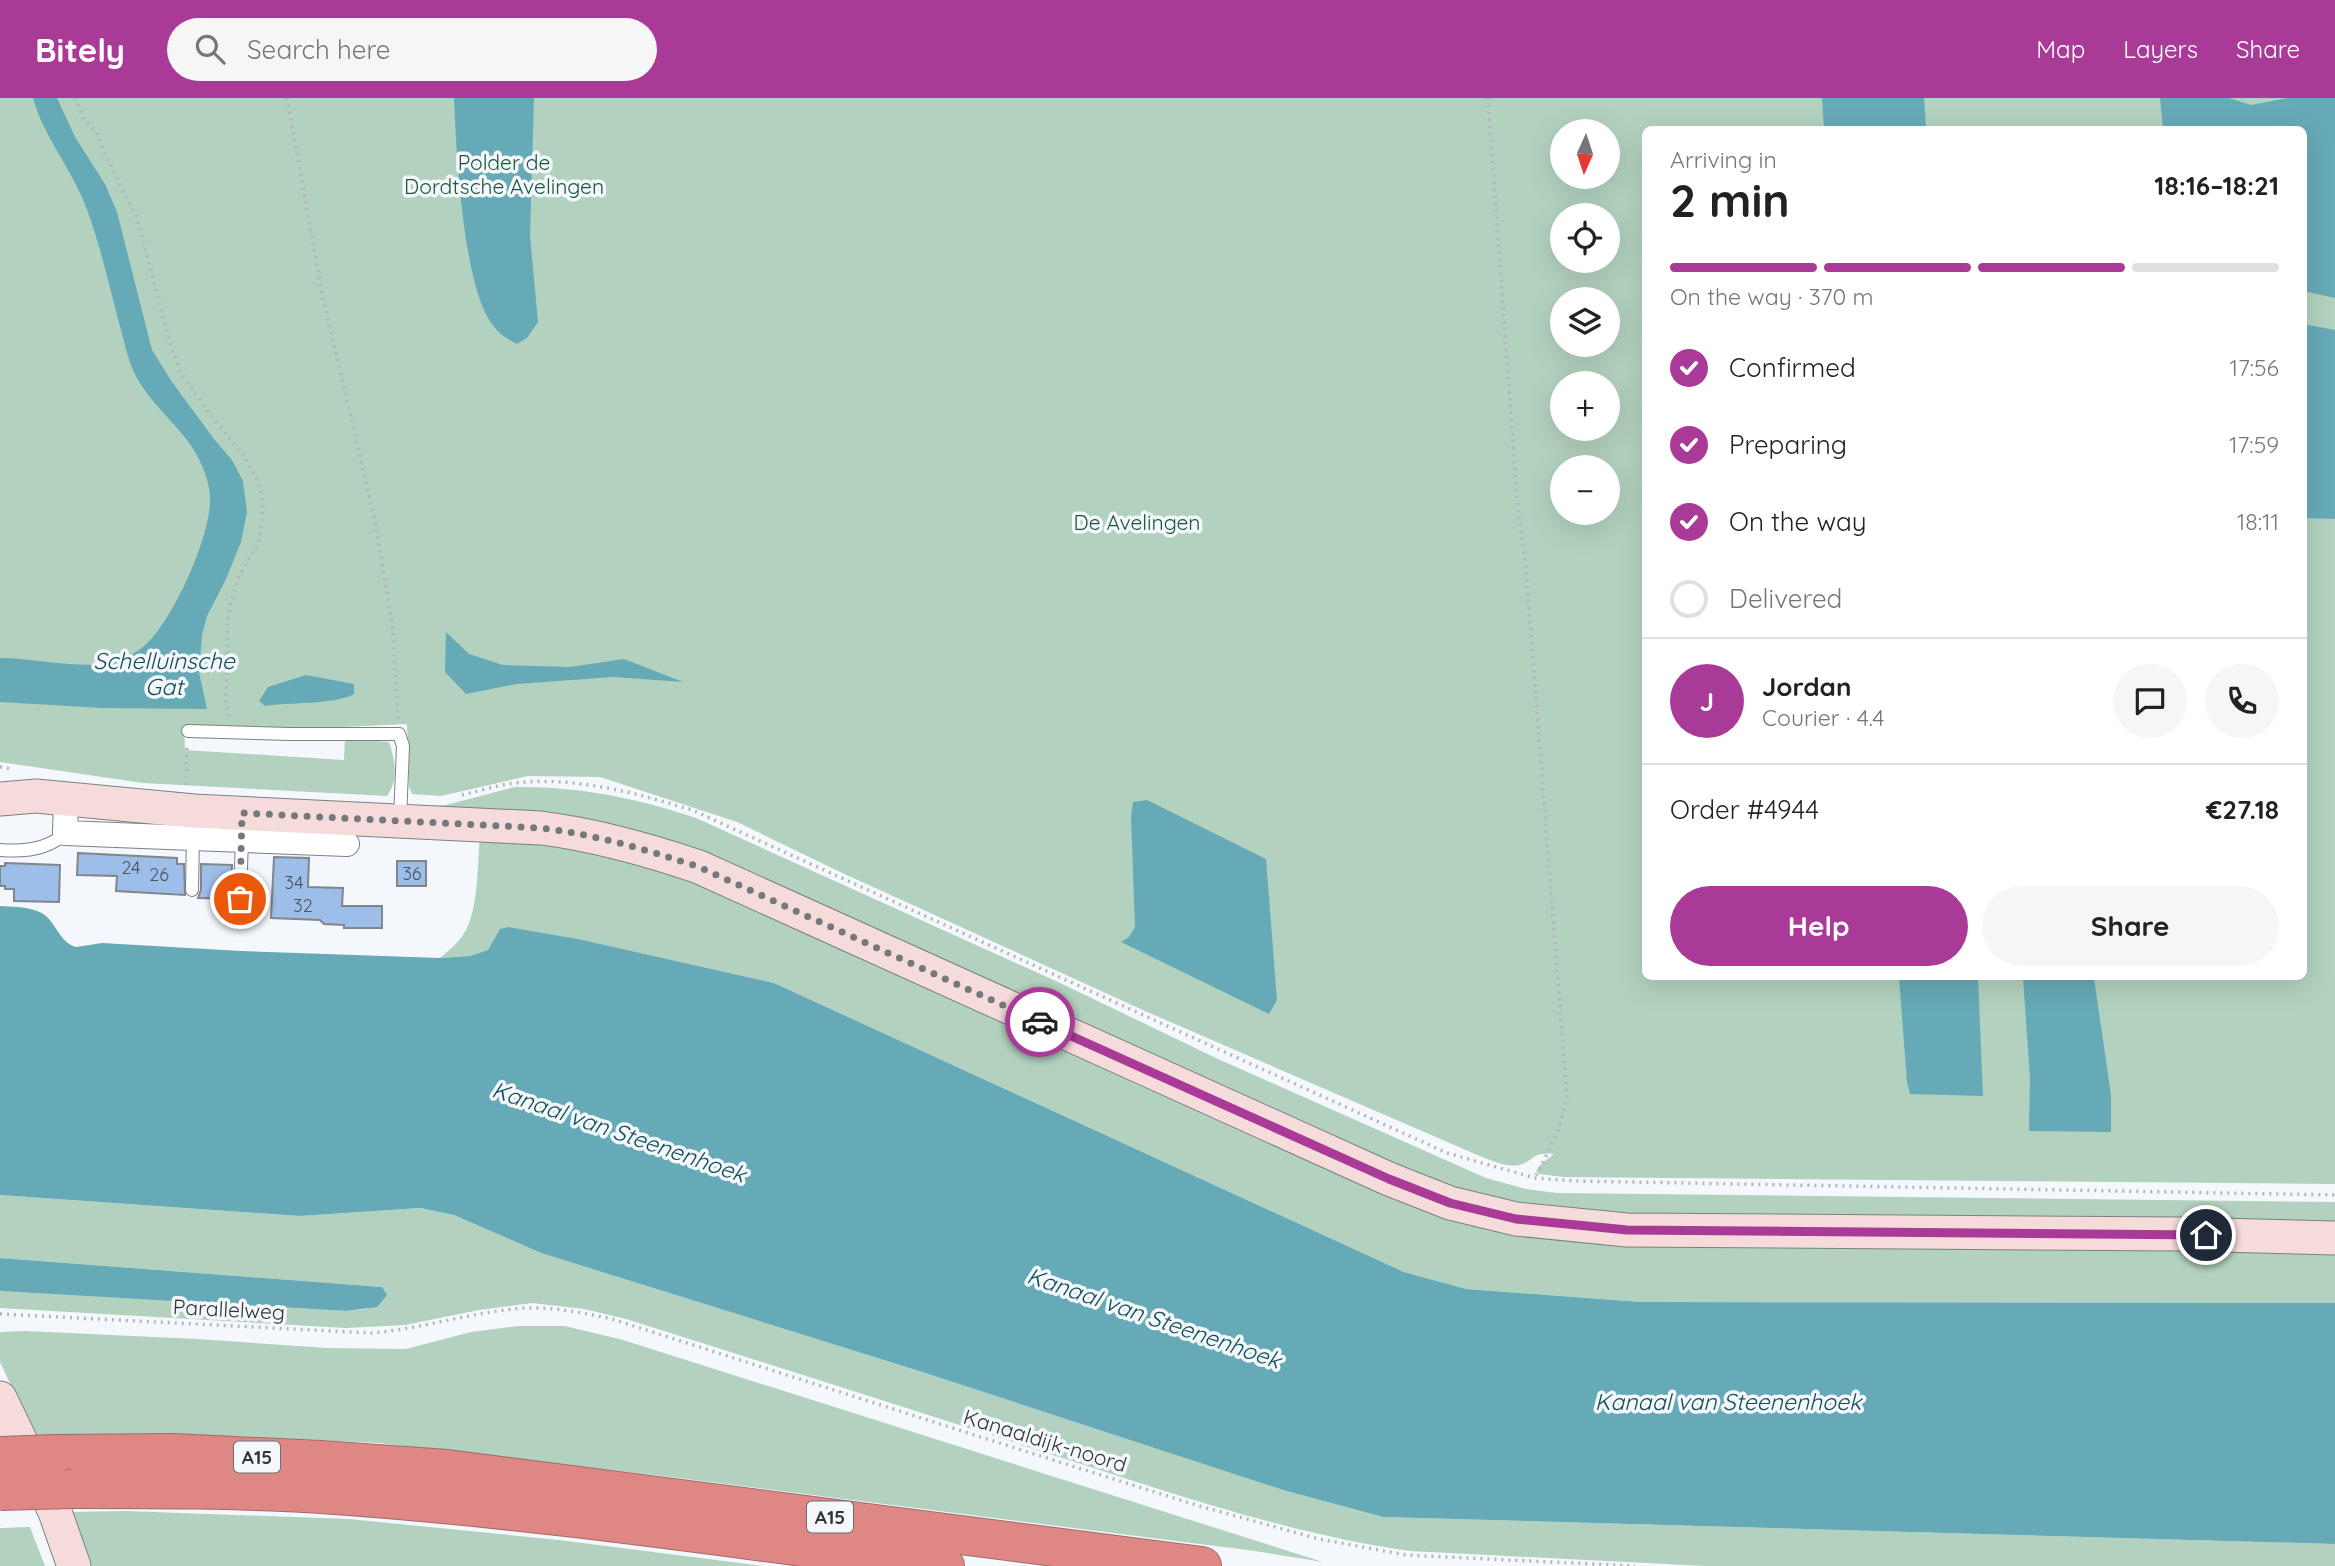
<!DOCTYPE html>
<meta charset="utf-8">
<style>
:root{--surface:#fff;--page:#f6f6f6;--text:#222;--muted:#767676;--line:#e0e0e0;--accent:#aa3a97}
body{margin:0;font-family:Quicksand,sans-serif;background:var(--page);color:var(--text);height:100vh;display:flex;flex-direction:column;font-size:26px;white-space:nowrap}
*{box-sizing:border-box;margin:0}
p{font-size:23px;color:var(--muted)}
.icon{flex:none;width:38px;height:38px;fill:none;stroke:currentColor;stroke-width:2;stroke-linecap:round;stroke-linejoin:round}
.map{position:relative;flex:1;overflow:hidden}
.side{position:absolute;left:1642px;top:28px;width:665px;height:854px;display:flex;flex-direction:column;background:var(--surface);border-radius:10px;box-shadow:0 7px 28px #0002}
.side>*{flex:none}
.needle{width:46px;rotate:183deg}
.tools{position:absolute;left:1550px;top:21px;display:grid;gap:14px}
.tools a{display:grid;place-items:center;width:70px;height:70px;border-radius:50%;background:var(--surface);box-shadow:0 7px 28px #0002;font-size:35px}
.pin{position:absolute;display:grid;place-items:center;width:60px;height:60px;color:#fff;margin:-30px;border:4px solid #fff;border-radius:50%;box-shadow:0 2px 7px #0007}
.courier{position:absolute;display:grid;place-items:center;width:70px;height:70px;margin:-35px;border:5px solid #aa3a97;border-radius:50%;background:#fff;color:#222;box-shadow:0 2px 9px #0007}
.summary em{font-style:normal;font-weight:700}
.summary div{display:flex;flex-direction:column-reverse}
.summary{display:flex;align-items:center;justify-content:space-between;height:119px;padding:0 28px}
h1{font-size:46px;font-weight:700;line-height:52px}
.bar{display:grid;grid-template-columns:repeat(4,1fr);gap:10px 7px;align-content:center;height:84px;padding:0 28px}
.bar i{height:9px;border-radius:5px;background:var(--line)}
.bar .on{background:var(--accent)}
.bar p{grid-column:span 4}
.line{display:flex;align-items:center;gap:18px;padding:0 28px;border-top:2px solid var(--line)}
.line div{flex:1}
.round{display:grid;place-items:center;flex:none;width:74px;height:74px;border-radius:37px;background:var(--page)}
ol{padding:0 28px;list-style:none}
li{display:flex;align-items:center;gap:21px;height:77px}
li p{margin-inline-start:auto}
li .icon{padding:7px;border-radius:50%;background:var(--accent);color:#fff;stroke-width:4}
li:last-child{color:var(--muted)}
li i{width:38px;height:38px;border:4px solid var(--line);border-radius:50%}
.action{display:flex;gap:14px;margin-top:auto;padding:14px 28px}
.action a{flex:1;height:80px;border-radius:42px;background:var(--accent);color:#fff;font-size:28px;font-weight:700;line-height:80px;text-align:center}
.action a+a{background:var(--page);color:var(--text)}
header{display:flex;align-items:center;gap:42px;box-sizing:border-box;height:98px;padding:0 35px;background:var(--accent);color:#fff}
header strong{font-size:33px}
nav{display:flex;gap:38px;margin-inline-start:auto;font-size:24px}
.search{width:490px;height:63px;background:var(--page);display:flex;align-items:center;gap:18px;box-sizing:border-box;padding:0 24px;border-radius:38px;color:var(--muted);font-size:26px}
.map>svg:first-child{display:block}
</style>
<header>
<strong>Bitely</strong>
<div class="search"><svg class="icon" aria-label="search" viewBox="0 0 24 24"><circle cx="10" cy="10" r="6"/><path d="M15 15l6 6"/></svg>Search here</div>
<nav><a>Map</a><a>Layers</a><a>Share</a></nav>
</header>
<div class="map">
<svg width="2335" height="1468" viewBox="0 0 2335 1468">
<rect width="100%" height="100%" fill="#f4f8fd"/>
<!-- green -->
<g fill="#b2d1be" fill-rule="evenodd">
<path d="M0,0H2335V1086L1564,1079L1539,1076L1536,1073L1541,1066L1554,1056C1531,1055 1539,1059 1522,1066C1510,1071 1493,1063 1482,1059L1145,913L838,773L737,724L600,679L528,678L441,698L412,696L409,688L407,626L300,631L184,628L185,652L344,662L345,641L389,644C395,663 399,681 387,698L143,685L0,664ZM1645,32H2303V878H1645ZM1563,33H1608V79H1563ZM1563,117H1608V163H1563ZM1563,201H1608V247H1563ZM1563,285H1608V331H1563ZM1563,369H1608V415H1563Z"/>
<path d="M515,689C577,688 637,700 696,720L1058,884L1218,961L1486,1080L1526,1091L1557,1095L2335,1104V1129L1590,1119L1450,1092L705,758L422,709L446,707Z"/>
<path d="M480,739L533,741L655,765L1525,1138L1551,1142L2335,1153V1205L1641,1204L1466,1191L1404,1174L774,885L583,842L488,852L470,858L440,860C449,852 460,844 466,832C479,805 477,768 480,739Z"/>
<path d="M0,1097L300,1118L420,1110L454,1117L541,1155L919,1273L1283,1392L1383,1419L2335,1446V1468H1705L1410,1453C1289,1436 1172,1395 1056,1358C913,1312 769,1266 626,1221L584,1211L532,1205L479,1212L405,1227L346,1230L0,1210V1192L347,1213L367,1211L382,1189L0,1160Z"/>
<polygon points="518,1228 565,1228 623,1242 1323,1464 1255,1453 663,1378 378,1345 231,1338 36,1341 0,1264 0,1234 26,1233 197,1241 327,1250 406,1251 471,1234"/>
<polygon points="125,1413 349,1421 559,1442 763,1468 88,1468 68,1414"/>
<polygon points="30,1429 45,1468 0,1468 0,1430"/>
</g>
<!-- water -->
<g fill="#67aab7">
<path d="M33,0H57L75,39L105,86L117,114L152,252L172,284L214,341L232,362L243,383L247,414L241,444L226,481L207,518L202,537L199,574L207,611L102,610L0,604V560C35,560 77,571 111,565C121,563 136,555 144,548C172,525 211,438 210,401C210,390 207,380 203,370C189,332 149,309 133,272C126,255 123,238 118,221C108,183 100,146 86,109C72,71 44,40 33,0Z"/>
<path d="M454,0H534L530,138L538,224L527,240L517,246C507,241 499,236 492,226C463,188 456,51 454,0Z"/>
<polygon points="1822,0 1924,0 1926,31 1824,31"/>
<polygon points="2160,0 2229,0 2251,7 2288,0 2335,0 2335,200 2303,193 2303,32 2163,31"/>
<polygon points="2303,226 2335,232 2335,421 2303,420"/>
<polygon points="446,534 469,556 503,567 570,569 624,561 683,584 613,579 517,586 466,596 445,574"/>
<path d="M306,577L354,586V596C334,607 290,604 265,608L259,603L268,589Z"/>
<polygon points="1147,702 1266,761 1277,902 1269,916 1121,844 1129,839 1135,829 1131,718 1133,704"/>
<path d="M0,808C15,809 38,808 49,821C57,830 63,846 76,849L102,845L241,853L440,860L470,858L488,852L500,831L508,829L583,842L774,885L1404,1174L1466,1191L1641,1204L2335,1205V1446L1383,1419L1283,1392L919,1273L541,1155L454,1117L420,1110L300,1118L0,1097Z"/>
<polygon points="1899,879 1978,879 1983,998 1910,996 1907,984"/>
<polygon points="2023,880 2094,880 2111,997 2111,1034 2029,1033 2030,980"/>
<polygon points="0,1160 382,1189 387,1197 377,1209 347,1213 2,1193 0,1192"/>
</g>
<!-- building -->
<g fill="#9cbee8" stroke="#82868a" stroke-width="2">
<polygon points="78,755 177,760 177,766 184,766 185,797 116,793 117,778 77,777"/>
<polygon points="274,759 309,760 308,789 343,790 342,808 382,808 382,830 344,830 344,827 324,826 320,822 271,820"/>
<rect x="397" y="763" width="29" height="25"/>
<polygon points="5,765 60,767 59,804 14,803 14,791 5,791 5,788 0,788 0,768 5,768"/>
<polygon points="201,766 232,767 231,801 198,800 201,792"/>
</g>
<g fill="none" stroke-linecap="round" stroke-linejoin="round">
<defs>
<g id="lane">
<polyline points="188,633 290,636 399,636 403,648 400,722"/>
<polyline points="242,740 240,801 251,821"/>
<path d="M0,752C23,754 48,752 65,735"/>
<polyline points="192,792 193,737"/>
</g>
<polyline id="street" points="66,701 65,735 347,746"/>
<g id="secondary">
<path d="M0,701L36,698L194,713L541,730C596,737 646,751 699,769L1389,1081L1450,1105L1516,1121L1627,1132L2180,1136L2335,1140"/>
<polyline points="0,1300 55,1414 74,1468"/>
</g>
<g id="highway">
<polyline points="55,1356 173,1355 321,1362 447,1371 1202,1468"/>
<path d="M72,1391C155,1391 238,1391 321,1396C530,1410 738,1441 945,1468"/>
</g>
</defs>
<!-- lane casing -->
<use href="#lane" stroke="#7c8084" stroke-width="14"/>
<!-- street casing -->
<use href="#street" stroke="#7c8084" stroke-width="26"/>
<!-- secondary casing -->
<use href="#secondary" stroke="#7c8084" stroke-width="35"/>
<!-- highway casing -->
<use href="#highway" stroke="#a26a69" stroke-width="40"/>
<!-- path -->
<g stroke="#b2b5b9" stroke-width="3.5" stroke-dasharray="2 5" stroke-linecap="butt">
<polyline points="75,0 84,22 96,33 105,56 137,120 171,248 180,273 209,315 245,359 259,385 263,408 259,444 239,478 228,515 226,606 229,618"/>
<polyline points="287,0 322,196 375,423 393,532 398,621"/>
<polyline points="1488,0 1517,402 1526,471 1567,1000 1557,1036 1535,1080"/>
<polyline points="0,669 12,671"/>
<polyline points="186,687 187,650"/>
<path d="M462,697C479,693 497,687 515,685C574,678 636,695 692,712L1447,1055L1535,1080L1575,1083L2335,1097"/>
<path d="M0,1216L371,1235C423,1231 474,1213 526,1210C555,1209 584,1215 612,1221L990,1342L1196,1407L1319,1441L1406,1457L1635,1468"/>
</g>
<!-- lane -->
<use href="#lane" stroke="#fff" stroke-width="12"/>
<!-- street -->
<use href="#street" stroke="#fff" stroke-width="24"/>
<!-- secondary -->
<use href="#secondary" stroke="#f5dbda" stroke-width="33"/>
<!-- highway -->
<use href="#highway" stroke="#df8785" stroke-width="38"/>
<defs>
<g id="highway-bridge">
<polyline points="0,1358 55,1356"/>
<polyline points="0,1393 72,1391"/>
</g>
</defs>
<!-- highway-bridge casing -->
<use href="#highway-bridge" stroke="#a26a69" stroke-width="40" stroke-linecap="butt"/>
<!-- highway-bridge -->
<use href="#highway-bridge" stroke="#df8785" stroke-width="38"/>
</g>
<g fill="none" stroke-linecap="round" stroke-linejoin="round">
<!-- done -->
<path stroke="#76797c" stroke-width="7" stroke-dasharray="0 12.6" d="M240,801L242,715L541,730C597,737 645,751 699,769L1040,924"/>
<!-- route -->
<polyline stroke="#aa3a97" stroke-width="9" points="1040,924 1389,1081 1450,1105 1516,1121 1627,1132 2206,1137"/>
</g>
<g text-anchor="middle" stroke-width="7" stroke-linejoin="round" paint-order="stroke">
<!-- number labels -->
<g font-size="18" fill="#4c5662">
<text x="131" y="776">24</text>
<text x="412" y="782">36</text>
<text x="159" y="783">26</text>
<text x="294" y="791">34</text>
<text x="303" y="814">32</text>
</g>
<!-- shield labels -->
<g fill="#f4f8fd" stroke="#6c6f72" stroke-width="2">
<rect x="234" y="1343.5" width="46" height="31" rx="5"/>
<rect x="807" y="1403.5" width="46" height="31" rx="5"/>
</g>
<g font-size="19" font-weight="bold" fill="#323436">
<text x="257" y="1366">A15</text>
<text x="830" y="1426">A15</text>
</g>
<!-- park labels -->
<g font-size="21" fill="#195638" stroke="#f4f8fd">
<text x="504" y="72">Polder de<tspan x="504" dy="24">Dordtsche Avelingen</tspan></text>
<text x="1137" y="432">De Avelingen</text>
</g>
<!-- street labels -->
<g font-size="21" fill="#323436" stroke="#f4f8fd">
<text transform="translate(229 1212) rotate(3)" y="7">Parallelweg</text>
<text transform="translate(1045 1343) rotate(17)" y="7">Kanaaldijk-noord</text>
</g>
<!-- water labels -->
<g font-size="23" font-style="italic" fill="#114e58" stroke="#f4f8fd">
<text x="164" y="571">Schelluinsche<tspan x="164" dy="26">Gat</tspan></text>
<text transform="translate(619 1034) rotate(19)" y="8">Kanaal van Steenenhoek</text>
<text transform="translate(1154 1220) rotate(19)" y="8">Kanaal van Steenenhoek</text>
<text x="1728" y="1312">Kanaal van Steenenhoek</text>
</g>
</g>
</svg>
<div class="tools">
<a><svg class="needle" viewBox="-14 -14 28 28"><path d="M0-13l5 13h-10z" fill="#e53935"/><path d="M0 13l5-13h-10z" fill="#767676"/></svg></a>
<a><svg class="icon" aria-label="locate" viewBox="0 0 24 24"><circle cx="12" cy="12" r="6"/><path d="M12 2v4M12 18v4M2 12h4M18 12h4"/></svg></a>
<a><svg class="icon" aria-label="layers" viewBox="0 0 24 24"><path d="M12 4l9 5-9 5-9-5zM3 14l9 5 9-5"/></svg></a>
<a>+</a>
<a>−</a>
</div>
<div class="pin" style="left:240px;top:801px;background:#ea580c"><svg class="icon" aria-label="bag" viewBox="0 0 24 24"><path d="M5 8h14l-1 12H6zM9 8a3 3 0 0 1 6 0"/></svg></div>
<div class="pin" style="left:2206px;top:1137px;background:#1f2937"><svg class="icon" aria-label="home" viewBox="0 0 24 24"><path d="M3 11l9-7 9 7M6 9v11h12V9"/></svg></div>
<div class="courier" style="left:1040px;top:924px"><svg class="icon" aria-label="car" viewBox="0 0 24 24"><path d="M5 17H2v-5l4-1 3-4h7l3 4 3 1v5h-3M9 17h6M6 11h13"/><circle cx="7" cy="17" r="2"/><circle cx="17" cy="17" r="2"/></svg></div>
<section class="side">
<div class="summary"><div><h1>2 min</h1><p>Arriving in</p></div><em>18:16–18:21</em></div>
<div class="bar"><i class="on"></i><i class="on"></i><i class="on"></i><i></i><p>On the way · 370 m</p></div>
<ol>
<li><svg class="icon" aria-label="check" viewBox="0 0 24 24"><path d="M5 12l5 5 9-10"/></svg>Confirmed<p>17:56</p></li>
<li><svg class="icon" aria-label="check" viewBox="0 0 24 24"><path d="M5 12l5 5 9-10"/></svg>Preparing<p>17:59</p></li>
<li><svg class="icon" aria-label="check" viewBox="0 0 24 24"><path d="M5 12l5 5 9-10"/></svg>On the way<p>18:11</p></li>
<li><i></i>Delivered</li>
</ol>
<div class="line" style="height:126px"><b class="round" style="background:var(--accent);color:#fff">J</b><div><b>Jordan</b><p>Courier · 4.4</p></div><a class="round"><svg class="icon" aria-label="chat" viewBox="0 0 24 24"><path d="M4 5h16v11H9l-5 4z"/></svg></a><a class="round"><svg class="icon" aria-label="phone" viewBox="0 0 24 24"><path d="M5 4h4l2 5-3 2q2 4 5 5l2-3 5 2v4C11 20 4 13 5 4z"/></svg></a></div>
<div class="line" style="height:91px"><div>Order #4944</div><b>€27.18</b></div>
<div class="action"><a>Help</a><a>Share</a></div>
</section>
</div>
